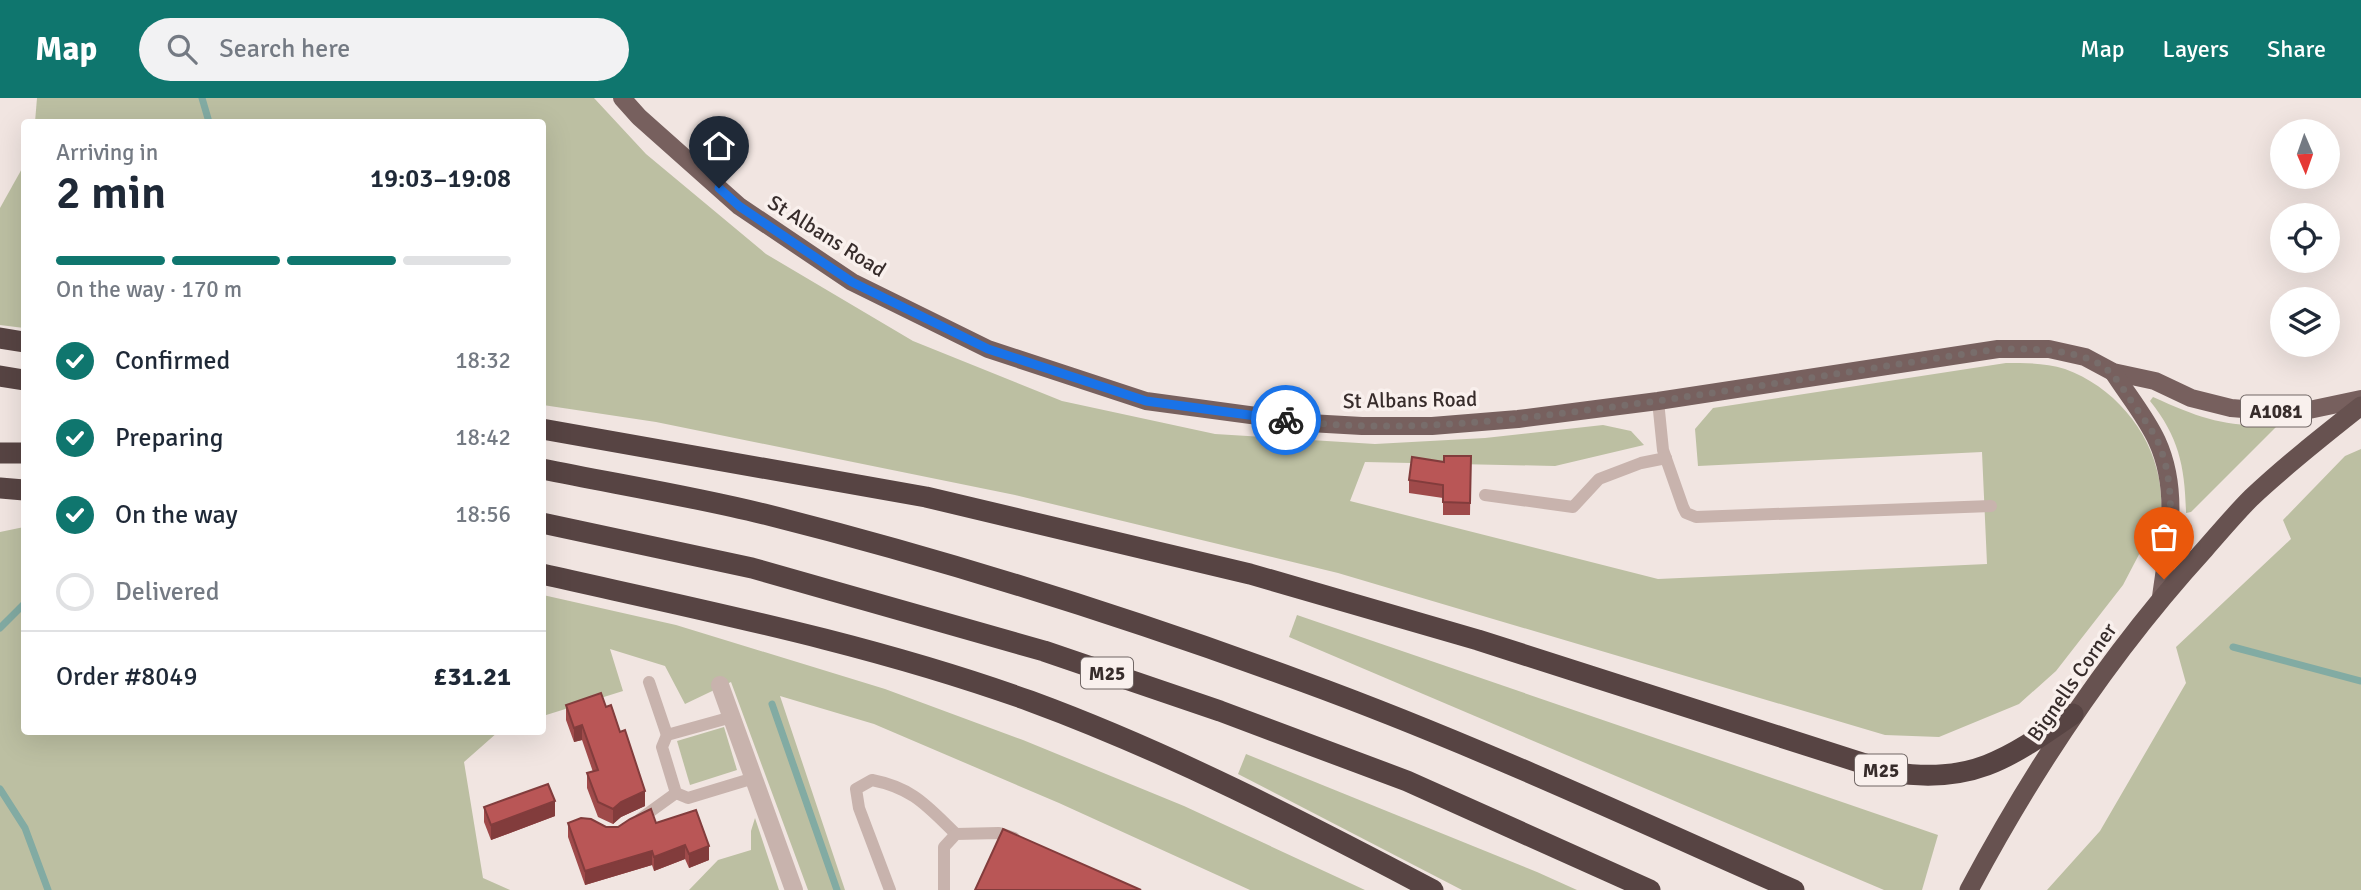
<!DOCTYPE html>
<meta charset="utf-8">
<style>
:root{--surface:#fff;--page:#f2f2f3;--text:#1f2937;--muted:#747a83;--line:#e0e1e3;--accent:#0f766e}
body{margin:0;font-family:Signika,sans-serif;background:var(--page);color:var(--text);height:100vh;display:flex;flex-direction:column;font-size:26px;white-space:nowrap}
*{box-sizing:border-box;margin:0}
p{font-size:23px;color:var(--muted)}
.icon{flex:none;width:38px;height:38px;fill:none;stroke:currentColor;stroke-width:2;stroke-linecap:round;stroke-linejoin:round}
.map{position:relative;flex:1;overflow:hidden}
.side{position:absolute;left:21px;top:21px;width:525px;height:616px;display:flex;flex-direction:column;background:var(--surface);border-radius:7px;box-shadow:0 7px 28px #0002}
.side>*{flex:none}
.needle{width:46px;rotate:178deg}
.buttons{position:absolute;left:2270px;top:21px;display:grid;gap:14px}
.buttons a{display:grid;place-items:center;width:70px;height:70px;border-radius:50%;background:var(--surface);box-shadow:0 7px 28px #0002;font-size:35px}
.pin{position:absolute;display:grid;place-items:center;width:60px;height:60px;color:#fff;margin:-72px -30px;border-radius:50% 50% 50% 0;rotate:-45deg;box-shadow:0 0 7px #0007}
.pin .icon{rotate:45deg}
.courier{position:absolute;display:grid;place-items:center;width:70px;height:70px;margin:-35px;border:5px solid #1a73e8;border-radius:50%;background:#fff;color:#222;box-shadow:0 2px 9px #0007}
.overview em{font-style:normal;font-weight:600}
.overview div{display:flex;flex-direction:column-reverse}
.overview{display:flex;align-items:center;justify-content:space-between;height:119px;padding:0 35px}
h1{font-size:46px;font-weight:600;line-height:52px}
.bar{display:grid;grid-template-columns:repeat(4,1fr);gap:10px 7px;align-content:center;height:84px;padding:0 35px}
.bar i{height:9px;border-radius:5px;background:var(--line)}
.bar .current{background:var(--accent)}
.bar p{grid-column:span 4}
.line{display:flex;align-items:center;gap:18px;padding:0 35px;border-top:2px solid var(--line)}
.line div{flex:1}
ol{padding:0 35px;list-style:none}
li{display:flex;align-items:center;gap:21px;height:77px}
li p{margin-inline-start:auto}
li .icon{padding:7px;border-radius:50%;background:var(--accent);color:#fff;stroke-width:4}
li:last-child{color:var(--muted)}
li i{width:38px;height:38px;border:4px solid var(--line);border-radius:50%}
header{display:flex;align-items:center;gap:42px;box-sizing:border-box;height:98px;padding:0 35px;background:var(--accent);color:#fff}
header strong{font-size:33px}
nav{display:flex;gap:38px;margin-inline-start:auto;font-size:24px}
.search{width:490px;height:63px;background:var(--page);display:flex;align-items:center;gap:18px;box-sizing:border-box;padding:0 24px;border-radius:38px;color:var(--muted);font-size:26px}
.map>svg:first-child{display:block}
</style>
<header>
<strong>Map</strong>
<div class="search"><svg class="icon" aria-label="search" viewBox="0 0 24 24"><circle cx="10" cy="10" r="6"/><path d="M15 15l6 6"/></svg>Search here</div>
<nav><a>Map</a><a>Layers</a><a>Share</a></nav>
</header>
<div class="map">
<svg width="2361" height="792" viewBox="0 0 2361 792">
<rect width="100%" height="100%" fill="#f1e5e1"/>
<!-- green -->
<g fill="#bcbfa2">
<path d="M37,0H594L646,56L766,156L913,243L1062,303L1215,336L1375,346L1485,340L1603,327L1631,333L1644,347L1555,368L1365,364L1350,403L1658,481L1987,466L1982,354L1698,368L1695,331L1713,310L2006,265C2026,265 2046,265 2065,271C2112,288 2150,331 2159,381C2161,391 2161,402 2162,413H2152L2146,443L2123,487L2056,573L2019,606L1939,639L1885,637L1338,475L1015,397L656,324L543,307L542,24H35Z"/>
<polygon points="24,67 24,230 0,227 0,110"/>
<path d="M2153,299C2202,321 2224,329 2278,327L2191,414L2186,415C2185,369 2179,339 2150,303Z"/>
<polygon points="2361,351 2361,792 2047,792 2100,733 2186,585 2176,549 2291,441 2283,422 2345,358"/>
<polygon points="24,429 24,634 498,634 464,664 483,780 510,792 0,792 0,434"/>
<polygon points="543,497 676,527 885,591 1023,642 1184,708 1365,792 1250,792 1059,705 874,626 780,598 845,792 808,792 731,584 685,606 665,568 610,551 623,593 543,618"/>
<polygon points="1297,517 1938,737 1922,792 1884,792 1289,539"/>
<polygon points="724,629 737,672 690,687 677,643"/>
<polygon points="1246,656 1537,774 1577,792 1462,792 1238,676"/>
<polygon points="755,720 779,792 689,792 718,762 751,752 751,733"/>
</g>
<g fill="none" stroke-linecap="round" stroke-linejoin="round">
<!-- stream -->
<g stroke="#82aba3" stroke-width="7">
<polyline points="202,0 209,24"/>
<polyline points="0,530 24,506"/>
<polyline points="2233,549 2361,583"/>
<polyline points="772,606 837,792"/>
<polyline points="0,691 25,730 48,792"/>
</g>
<!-- service -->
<g stroke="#c8b3ad" stroke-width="12">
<polyline points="1658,303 1663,352 1683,409 1686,415 1696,419 1991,408"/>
<polyline points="1485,397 1573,409 1599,381 1641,365 1666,360"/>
<polyline points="649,584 667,637"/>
<polyline points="732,619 667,637 662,649 676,695 688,700 754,680"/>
<polyline points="640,721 676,695"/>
<path d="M890,792L859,710L856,691L872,682C913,690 927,708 956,736"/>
<polyline points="944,792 944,749 956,736 999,735 1014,740"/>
</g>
<!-- minor -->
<polyline stroke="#c8b3ad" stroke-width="18" points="720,587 794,792"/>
<!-- primary -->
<g stroke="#77605e" stroke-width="18">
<polyline points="622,0 639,19 739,108 852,184 988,251 1146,303 1309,325 1362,328 1432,328 1518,321 1658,303 1998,251 2049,251 2085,259 2113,274 2155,283 2191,300 2231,310 2268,313 2309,312 2361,301"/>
<path d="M2113,274C2127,296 2146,319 2157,343C2180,393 2168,447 2161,499"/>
</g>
<!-- trunk -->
<path stroke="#675250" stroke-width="19" d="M1969,792C2035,668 2110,555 2205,451C2220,434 2235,416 2251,400C2286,367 2323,338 2361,308"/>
<!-- motorway -->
<g stroke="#574443" stroke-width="21">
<polyline points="0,240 24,244"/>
<polyline points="0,278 24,282"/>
<path d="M542,331L926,399L1250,476L1478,542L1890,674C1972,687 2008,661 2073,616"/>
<polyline points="0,355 24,355"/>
<path d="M542,371C616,386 691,398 764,416C947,462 1127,519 1304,584C1471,645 1632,720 1794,792"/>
<polyline points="0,390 24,392"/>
<polyline points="542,425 752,470 1044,553 1220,613 1407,683 1650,792"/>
<path d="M542,476C706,513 872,546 1030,603C1169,654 1302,723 1433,792"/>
</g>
</g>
<!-- wall -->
<g fill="#9f4a4a">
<polygon points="1471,358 1470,417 1443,417 1443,400 1409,395 1409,382 1444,364"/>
<polygon points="566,607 606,609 645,708 621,719 613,726 598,719 587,690 587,675 593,674 582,642 574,644 566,622"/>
<polygon points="484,709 555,718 491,742 484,724"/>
<polygon points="568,725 606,729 656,725 709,762 689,770 685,761 654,773 652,767 585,787 568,739"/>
</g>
<!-- shaded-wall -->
<g fill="#823c3c">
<polygon points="582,627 582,642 574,644 574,630"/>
<polygon points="645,693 645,708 621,719 613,726 613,711 621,704"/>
<polygon points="555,703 555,718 491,742 491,727"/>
<polygon points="685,747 685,761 654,773 654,759"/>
<polygon points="709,748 709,762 689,770 689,756"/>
<polygon points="652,753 652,767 585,787 585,773"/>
</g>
<!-- building -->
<g fill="#b95656" stroke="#823c3c" stroke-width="2">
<polygon points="1444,358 1471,358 1470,405 1443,404 1443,387 1409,382 1412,359 1444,364"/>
<polygon points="601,595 606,609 611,607 620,634 625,632 645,693 621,704 613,711 598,704 587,675 598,672 582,627 574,630 566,607"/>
<polygon points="548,686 555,703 491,727 484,709"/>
<polygon points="651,711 656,725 696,712 709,748 689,756 685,747 654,759 652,753 585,773 568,725 581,720 591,721 606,729 618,729 630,721"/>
<polygon points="1003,731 1141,792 975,792"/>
</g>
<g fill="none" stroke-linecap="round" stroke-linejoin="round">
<!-- done -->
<path stroke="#786d6b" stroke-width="7" stroke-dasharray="0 12.6" d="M1286,322C1387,335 1487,325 1588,312C1725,295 1862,271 1998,251C2027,251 2055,250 2083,259C2110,267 2117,282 2132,304C2141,317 2151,330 2158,344C2177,389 2170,434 2164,481"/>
<!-- route -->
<polyline stroke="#1a73e8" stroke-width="9" points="719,90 739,108 852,184 988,251 1146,303 1286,322"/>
</g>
<g text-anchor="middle" stroke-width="7" stroke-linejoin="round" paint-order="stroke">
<!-- shield labels -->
<g fill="#f9f0ed" stroke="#716765" stroke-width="2">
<rect x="2241" y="297.5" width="70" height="31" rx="5"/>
<rect x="1081" y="559.5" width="52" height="31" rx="5"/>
<rect x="1855" y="656.5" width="52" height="31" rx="5"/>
</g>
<g font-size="19" font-weight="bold" fill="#372c2b">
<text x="2276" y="320">A1081</text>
<text x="1107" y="582">M25</text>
<text x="1881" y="679">M25</text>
</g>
<!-- street labels -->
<g font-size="21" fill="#372c2b" stroke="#f9f0ed">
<text transform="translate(827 138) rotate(32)" y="7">St Albans Road</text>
<text transform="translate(1410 302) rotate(-1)" y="7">St Albans Road</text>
<text transform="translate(2072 584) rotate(-55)" y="7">Bignells Corner</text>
</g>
</g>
</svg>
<div class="buttons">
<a><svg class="needle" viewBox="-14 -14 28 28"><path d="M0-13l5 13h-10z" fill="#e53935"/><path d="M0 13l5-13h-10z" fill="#747a83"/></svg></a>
<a><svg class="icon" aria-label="locate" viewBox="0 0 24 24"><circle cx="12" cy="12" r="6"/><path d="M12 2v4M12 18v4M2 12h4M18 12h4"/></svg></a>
<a><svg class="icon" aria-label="layers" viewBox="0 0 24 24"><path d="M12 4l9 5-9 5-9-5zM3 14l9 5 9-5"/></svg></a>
</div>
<div class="pin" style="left:2164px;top:481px;background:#ea580c"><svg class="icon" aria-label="bag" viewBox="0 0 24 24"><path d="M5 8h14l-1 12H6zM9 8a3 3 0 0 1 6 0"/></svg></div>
<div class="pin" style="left:719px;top:90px;background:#1f2937"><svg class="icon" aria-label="home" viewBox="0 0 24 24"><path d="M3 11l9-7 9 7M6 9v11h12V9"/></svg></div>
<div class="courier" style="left:1286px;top:322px"><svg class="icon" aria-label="bike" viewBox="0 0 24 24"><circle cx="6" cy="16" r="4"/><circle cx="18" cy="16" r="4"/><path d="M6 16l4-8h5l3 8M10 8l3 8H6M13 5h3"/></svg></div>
<section class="side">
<div class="overview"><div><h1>2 min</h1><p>Arriving in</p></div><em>19:03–19:08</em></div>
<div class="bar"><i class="current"></i><i class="current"></i><i class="current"></i><i></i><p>On the way · 170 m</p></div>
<ol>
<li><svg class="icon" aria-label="check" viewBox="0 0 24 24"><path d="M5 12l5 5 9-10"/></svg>Confirmed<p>18:32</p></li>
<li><svg class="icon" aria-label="check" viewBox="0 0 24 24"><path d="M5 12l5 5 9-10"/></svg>Preparing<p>18:42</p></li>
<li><svg class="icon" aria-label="check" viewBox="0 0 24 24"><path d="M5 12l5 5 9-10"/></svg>On the way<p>18:56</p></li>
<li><i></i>Delivered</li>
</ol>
<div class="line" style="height:91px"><div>Order #8049</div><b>£31.21</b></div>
</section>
</div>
